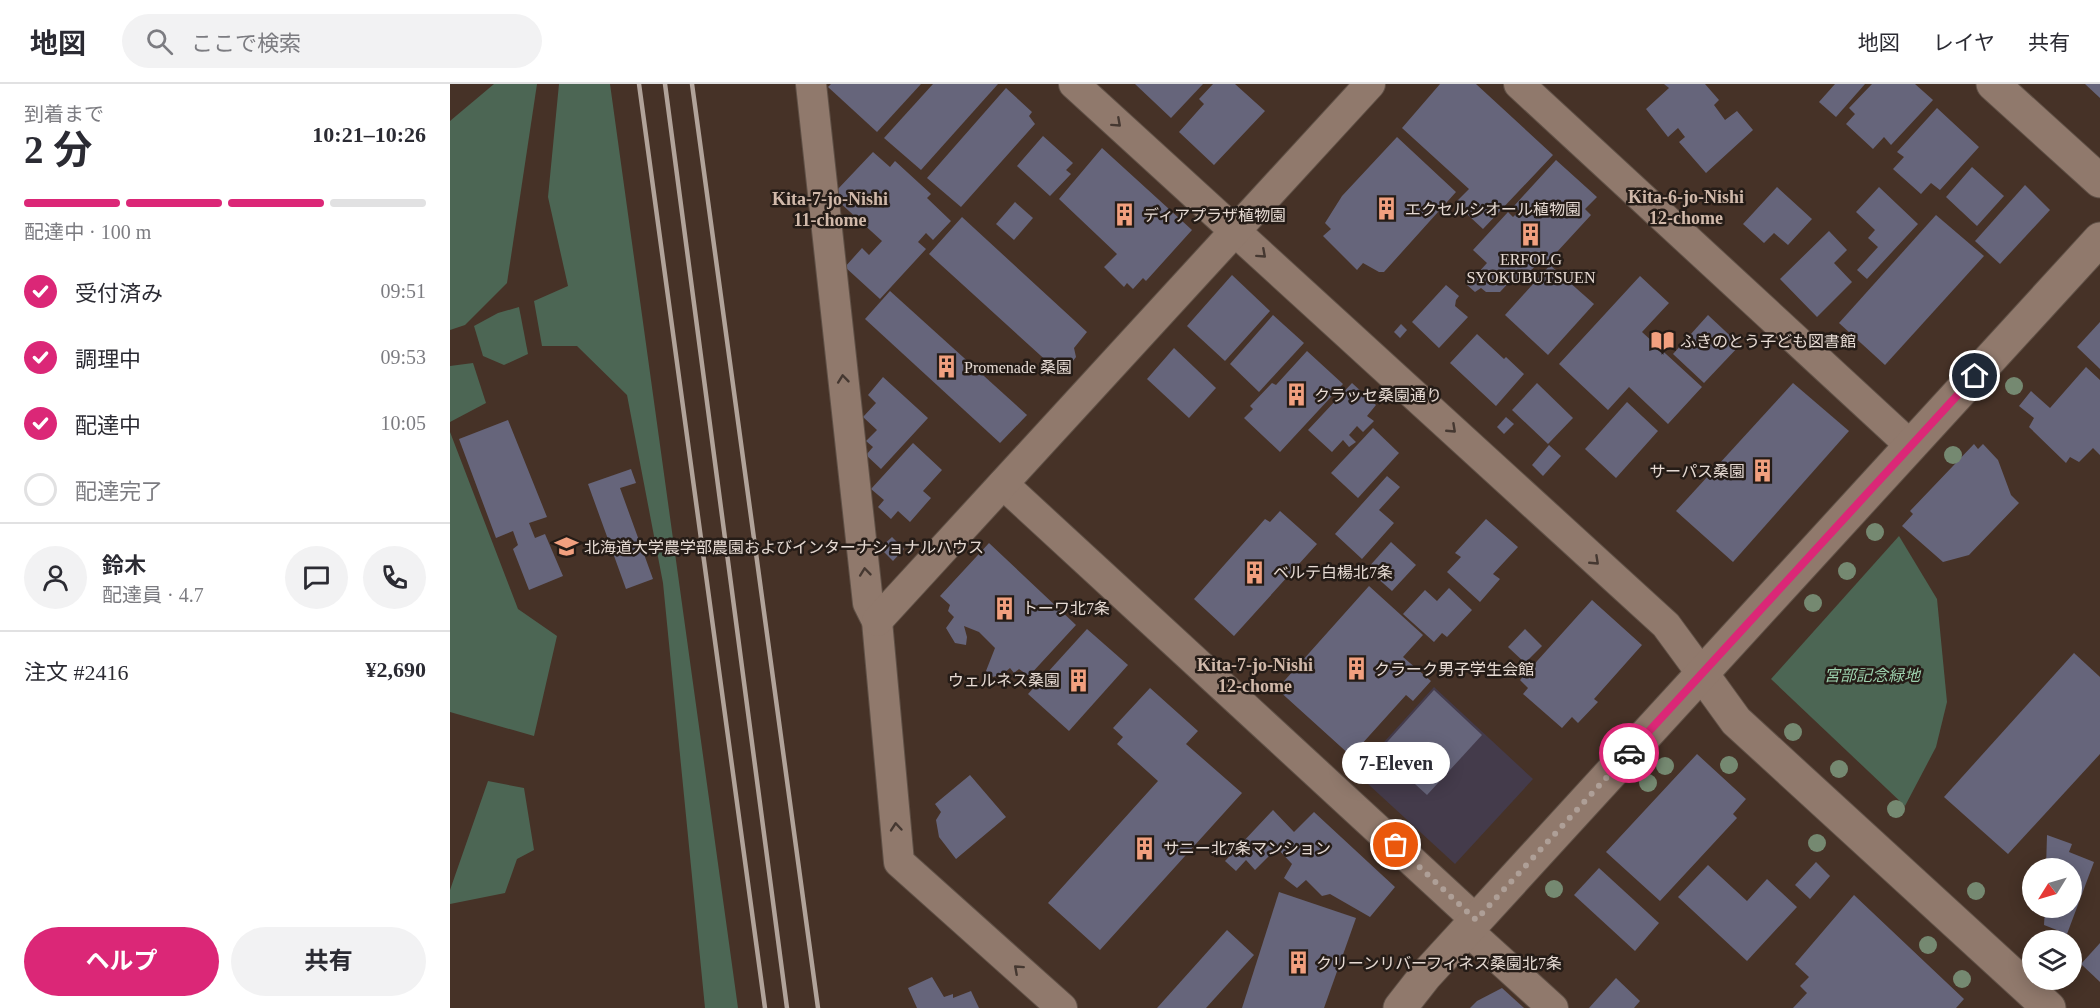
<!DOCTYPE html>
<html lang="ja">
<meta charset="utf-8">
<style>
:root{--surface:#fff;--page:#f2f2f3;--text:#2b2b33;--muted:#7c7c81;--line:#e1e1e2;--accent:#db2777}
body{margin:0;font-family:"Times New Roman","Noto Sans JP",serif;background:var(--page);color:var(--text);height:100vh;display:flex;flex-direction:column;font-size:22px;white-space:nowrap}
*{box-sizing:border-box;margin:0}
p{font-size:20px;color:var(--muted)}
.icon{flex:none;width:33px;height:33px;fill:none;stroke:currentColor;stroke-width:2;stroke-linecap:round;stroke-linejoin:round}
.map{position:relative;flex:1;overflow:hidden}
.details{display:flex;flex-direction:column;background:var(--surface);width:450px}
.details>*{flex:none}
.needle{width:39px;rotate:233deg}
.controls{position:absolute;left:1572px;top:774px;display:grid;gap:12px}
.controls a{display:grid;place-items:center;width:60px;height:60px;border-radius:50%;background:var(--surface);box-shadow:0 3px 15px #0003;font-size:30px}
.pin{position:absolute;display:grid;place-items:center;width:51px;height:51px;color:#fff;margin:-26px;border:3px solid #fff;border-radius:50%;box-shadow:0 2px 6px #0007}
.courier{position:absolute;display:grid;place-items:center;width:60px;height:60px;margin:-30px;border:4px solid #db2777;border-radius:50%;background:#fff;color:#222;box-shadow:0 2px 8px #0007}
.bubble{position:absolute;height:42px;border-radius:21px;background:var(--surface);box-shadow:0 3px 15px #0003;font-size:20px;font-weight:700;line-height:42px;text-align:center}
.headline em{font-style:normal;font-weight:700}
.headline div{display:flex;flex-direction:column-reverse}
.headline{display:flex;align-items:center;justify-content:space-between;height:102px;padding:0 24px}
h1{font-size:39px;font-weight:700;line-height:45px}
.bar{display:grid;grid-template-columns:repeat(4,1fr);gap:9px 6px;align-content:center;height:72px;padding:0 24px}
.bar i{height:8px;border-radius:4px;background:var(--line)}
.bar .active{background:var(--accent)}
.bar p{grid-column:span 4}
.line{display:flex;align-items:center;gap:15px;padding:0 24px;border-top:2px solid var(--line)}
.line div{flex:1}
.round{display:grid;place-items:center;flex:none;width:63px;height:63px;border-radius:32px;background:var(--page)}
ol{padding:0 24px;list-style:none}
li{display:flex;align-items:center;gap:18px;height:66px}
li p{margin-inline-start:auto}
li .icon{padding:6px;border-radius:50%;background:var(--accent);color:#fff;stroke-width:4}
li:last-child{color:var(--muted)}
li i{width:33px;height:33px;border:3px solid var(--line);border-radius:50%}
.primary-button{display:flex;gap:12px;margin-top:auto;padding:12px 24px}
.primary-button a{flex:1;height:69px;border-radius:36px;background:var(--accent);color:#fff;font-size:24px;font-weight:700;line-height:69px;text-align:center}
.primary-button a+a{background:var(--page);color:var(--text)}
header{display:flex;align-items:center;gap:36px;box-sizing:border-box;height:84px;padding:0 30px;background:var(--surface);border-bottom:2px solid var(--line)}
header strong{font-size:28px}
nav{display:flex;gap:33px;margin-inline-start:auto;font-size:21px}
.search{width:420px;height:54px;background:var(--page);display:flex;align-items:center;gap:15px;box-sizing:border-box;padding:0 21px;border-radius:33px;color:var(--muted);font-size:22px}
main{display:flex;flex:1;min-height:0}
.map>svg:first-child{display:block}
</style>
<header>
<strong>地図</strong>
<div class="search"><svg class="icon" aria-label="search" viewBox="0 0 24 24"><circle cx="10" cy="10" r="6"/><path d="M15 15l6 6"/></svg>ここで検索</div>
<nav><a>地図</a><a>レイヤ</a><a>共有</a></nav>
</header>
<main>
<section class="details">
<div class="headline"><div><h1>2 分</h1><p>到着まで</p></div><em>10:21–10:26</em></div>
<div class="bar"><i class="active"></i><i class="active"></i><i class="active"></i><i></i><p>配達中 · 100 m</p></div>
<ol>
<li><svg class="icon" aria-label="check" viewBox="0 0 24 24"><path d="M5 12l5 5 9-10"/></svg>受付済み<p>09:51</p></li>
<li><svg class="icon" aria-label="check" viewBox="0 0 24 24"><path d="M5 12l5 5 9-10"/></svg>調理中<p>09:53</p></li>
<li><svg class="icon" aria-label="check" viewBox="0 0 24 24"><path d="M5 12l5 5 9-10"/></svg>配達中<p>10:05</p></li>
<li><i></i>配達完了</li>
</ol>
<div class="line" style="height:108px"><a class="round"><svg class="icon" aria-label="person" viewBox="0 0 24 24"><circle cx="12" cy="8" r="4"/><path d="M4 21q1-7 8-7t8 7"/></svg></a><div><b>鈴木</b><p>配達員 · 4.7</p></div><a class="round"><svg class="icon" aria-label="chat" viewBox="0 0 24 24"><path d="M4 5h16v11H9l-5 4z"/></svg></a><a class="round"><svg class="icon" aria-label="phone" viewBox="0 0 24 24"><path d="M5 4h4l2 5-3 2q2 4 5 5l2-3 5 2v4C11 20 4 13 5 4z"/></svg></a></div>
<div class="line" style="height:78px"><div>注文 #2416</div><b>¥2,690</b></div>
<div class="primary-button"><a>ヘルプ</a><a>共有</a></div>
</section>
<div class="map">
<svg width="1650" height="924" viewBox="0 0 1650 924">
<rect width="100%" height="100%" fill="#463227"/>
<!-- commercial -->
<polygon fill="#443b4b" points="984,603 1083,695 1005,780 906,689"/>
<!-- green -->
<g fill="#4c6654">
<polygon points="44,0 87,0 57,199 15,241 0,246 0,37"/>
<polygon points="109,0 160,0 288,924 255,924 213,499 177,311 127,262 92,262 84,217 118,202 98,113"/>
<polygon points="69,223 78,270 54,281 33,272 24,242 48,229"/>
<polygon points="23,279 36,319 0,338 0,282"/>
<polygon points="0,348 68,525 107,552 84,652 0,628"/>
<polygon points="1449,452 1487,515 1497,618 1486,663 1455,722 1321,595"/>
<polygon points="38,697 74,704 84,766 67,775 55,809 0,820 0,806"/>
</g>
<!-- building -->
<g fill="#66657b">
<polygon points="381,0 471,0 427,48 378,3"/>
<polygon points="483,0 548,0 471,86 434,54"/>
<polygon points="685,0 753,0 721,34"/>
<polygon points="763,0 785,0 815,27 764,81 729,48 754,20 749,15"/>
<polygon points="990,0 1026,0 1103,71 1033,145 1005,119 1019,105 952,44"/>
<polygon points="1214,0 1255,0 1269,16 1264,21 1275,36 1287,27 1303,46 1256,89 1229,58 1235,53 1228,44 1218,53 1196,25 1219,4"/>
<polygon points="1385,0 1415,0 1386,33 1369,18"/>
<polygon points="1422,0 1465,0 1483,16 1441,61 1434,53 1423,65 1396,40 1405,30 1399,24"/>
<polygon points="1635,0 1650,0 1650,14"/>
<polygon points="556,4 582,28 579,32 585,40 511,123 477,94"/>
<polygon points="1487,24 1529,63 1490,106 1481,99 1471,110 1443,85 1454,73 1447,68"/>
<polygon points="593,52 623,79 616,86 621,90 600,112 567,82"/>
<polygon points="947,53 1006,108 934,188 929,188 913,179 907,186 873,152 881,145 875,139 892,112"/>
<polygon points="652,64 742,146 696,197 693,194 683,205 677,199 674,203 654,183 667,170 609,115"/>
<polygon points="423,68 440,83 445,77 481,110 477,114 501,137 483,156 476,149 468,158 476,165 430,215 395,183 412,164 419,171 432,157 388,117 387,106"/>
<polygon points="1106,76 1147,113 1135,125 1141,131 1095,181 1090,177 1069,199 1064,193 1050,208 1036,208 1031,204 1025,208 1017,201 1037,179 1023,166 1058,128 1063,133 1069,127 1064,122"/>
<polygon points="1522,83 1554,112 1527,142 1496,113"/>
<polygon points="1575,101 1600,126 1550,180 1525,157"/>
<polygon points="1327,103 1362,135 1338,161 1324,149 1314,159 1293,140"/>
<polygon points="1429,103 1468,140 1417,195 1407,186 1428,163 1418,154 1425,146 1406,128"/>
<polygon points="565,118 583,134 564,156 546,140"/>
<polygon points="1486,131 1534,172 1435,281 1389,239"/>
<polygon points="512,133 637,248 624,264 626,273 612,291 479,170"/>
<polygon points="1379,147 1397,166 1384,179 1402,198 1367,233 1330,195"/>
<polygon points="1100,181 1144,220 1098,271 1055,231"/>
<polygon points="782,191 820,227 775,277 737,242"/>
<polygon points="1190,192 1219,219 1192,248 1252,303 1218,340 1179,303 1158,326 1109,280"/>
<polygon points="996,201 1009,212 1006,216 1005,222 1018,233 989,264 962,238"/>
<polygon points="440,207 577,331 550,359 415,235"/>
<polygon points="823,231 854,259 809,308 780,280"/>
<polygon points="1258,231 1290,261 1254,299 1223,270"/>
<polygon points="1650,238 1650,285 1627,263"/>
<polygon points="951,240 957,246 950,254 944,248"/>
<polygon points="1027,250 1054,275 1056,273 1074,290 1046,322 1000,279"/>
<polygon points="724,264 766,304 739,334 697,295"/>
<polygon points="857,267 893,300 830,368 794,334 803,325 800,322 822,299 826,301"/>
<polygon points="1636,283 1650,296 1650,371 1643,364 1629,378 1620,373 1616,379 1579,343 1584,334 1569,322 1581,307 1600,324"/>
<polygon points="433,293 478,334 431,385 416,371 423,363 416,357 427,346 413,333 426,319 418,311"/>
<polygon points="902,299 926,321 917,332 924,337 913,348 907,342 899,351 906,358 899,363 893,356 882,368 858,346"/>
<polygon points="1087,299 1123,334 1098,360 1062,326"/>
<polygon points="1343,299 1399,347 1283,478 1226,427"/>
<polygon points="1177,318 1208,347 1166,394 1135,365"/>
<polygon points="1056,333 1064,340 1054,350 1047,343"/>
<polygon points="58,336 97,433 79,439 85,454 95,450 113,492 79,506 63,465 68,461 63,447 46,454 9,355"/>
<polygon points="923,344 949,369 908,414 881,389"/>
<polygon points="463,359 492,386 473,407 481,414 460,438 448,427 441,435 428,423 434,416 421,405"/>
<polygon points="1524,360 1528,365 1533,360 1548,376 1561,411 1569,419 1519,471 1493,478 1452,442 1463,430 1460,427"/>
<polygon points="1099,361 1111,372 1093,392 1082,381"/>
<polygon points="181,385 186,399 170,404 203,495 176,505 138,400"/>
<polygon points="937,392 950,403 929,426 944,439 912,475 885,450"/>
<polygon points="830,427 867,460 784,552 744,515 815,435 820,438"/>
<polygon points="1036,435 1068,463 1043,490 1050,495 1030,518 997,488 1011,473 1005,469"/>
<polygon points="442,453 454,465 443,477 430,464"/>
<polygon points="941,458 966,481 942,507 917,485"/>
<polygon points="539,459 626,541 579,592 569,585 564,589 560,584 553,590 543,593 536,587 545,564 529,548 514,542 517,553 516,561 505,559 496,544 504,533 498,527 500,521 490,512"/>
<polygon points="919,502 973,551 953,573 981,597 963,617 956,611 901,672 827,605"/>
<polygon points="999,504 1022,526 997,553 992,549 984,558 953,530 975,506 987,517"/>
<polygon points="1142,516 1192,561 1144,615 1148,618 1128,639 1122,633 1112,644 1073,610 1078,604 1070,596"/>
<polygon points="637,545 678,581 619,647 578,610"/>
<polygon points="1075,545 1092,562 1075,579 1058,563"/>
<polygon points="1624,569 1650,593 1650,670 1558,770 1494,713"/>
<polygon points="700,604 748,647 736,660 792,709 650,866 598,819 708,697 667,660 673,653 663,644"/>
<polygon points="984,606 1032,651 977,711 929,667"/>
<polygon points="1247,670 1296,715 1283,730 1287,734 1210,817 1156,768"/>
<polygon points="520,691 556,733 506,775 489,753 486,736 491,728 485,720"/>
<polygon points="823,726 844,748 864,728 945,803 920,833 880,810 872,812 856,796 847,804 834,794 842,780 827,764 805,786 796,776 786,787 775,777"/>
<polygon points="1597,751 1622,760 1619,768 1644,778 1617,850 1594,841 1595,824 1622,824 1622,784 1596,784"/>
<polygon points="1366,778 1380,792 1360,815 1345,801"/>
<polygon points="1258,781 1297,817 1317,795 1347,823 1297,877 1228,813"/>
<polygon points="1149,784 1209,839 1185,867 1124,811"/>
<polygon points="829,808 906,834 874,924 792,924"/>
<polygon points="1404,811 1514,915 1506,924 1343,924 1357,909 1350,902 1359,893 1345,880"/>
<polygon points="777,846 804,871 756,924 707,924"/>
<polygon points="1650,859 1650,898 1631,880"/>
<polygon points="482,893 494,913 503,910 503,914 521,907 529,924 467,924 458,904"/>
<polygon points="1166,894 1190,917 1184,924 1139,924"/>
<polygon points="1052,904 1074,924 1020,924 1027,917"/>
</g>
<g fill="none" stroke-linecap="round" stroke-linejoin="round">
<defs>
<g id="minor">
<polyline points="361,0 418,519 427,537 449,778 612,924"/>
<polyline points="624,0 1216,541 1252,590"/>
<polyline points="1069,0 1461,362"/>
<polyline points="553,400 1026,836"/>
<polyline points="427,537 920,0"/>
<polyline points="1017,846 1103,924"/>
</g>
<g id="tertiary">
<polyline points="1543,0 1650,97"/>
<polyline points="1252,590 1286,637 1599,924"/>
<polyline points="950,924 975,892 1650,155"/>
</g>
</defs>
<!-- minor casing -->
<use href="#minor" stroke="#5f5046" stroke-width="32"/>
<!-- tertiary casing -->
<use href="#tertiary" stroke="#5f5046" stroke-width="35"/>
<!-- minor -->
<use href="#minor" stroke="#90796c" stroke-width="30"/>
<!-- tertiary -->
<use href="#tertiary" stroke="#90796c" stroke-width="33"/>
<!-- rail -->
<g stroke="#b1a39a" stroke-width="4.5">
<polyline points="189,0 315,924"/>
<polyline points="215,0 337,924"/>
<polyline points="242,0 368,924"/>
</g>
</g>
<!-- trees -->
<g fill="#758971">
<circle cx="1564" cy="302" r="9"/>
<circle cx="1503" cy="371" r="9"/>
<circle cx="1425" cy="448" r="9"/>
<circle cx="1397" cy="487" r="9"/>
<circle cx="1363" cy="519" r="9"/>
<circle cx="1343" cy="648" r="9"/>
<circle cx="1279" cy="681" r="9"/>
<circle cx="1215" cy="682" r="9"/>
<circle cx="1389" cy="685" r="9"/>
<circle cx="1198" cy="699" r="9"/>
<circle cx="1446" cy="725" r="9"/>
<circle cx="1367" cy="759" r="9"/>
<circle cx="1104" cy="805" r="9"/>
<circle cx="1526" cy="807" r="9"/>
<circle cx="1478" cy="861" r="9"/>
<circle cx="1512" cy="895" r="9"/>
</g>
<!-- one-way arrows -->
<defs><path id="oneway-chevron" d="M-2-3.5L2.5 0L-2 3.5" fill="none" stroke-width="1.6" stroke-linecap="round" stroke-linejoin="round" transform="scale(1.5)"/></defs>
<g stroke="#453831">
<use href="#oneway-chevron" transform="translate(667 39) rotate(42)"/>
<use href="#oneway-chevron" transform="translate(812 170) rotate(42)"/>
<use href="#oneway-chevron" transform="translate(393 295) rotate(-96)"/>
<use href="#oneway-chevron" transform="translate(1002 345) rotate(43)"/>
<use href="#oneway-chevron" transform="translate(1145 477) rotate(43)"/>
<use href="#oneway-chevron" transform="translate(415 488) rotate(-96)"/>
<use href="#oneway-chevron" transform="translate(446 743) rotate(-95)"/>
<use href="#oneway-chevron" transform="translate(568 885) rotate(-138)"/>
</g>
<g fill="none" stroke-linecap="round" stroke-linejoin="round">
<!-- done -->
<polyline stroke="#ae9f97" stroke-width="6" stroke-dasharray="0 10.8" points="946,761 1026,836 1179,669"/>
<!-- route -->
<polyline stroke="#db2777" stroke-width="8" points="1179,669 1525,292"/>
</g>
<!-- icons -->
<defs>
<symbol id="building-bare" viewBox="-9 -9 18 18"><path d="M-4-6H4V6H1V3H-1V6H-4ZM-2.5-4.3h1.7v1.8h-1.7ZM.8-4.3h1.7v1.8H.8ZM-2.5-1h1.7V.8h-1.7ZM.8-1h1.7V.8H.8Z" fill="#f2a07f" stroke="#251c17" stroke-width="2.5" paint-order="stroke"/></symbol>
<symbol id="library-bare" viewBox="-9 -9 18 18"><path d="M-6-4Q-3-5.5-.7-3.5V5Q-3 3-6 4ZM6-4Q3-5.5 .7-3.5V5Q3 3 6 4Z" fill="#f2a07f" stroke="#251c17" stroke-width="2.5" paint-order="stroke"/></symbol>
<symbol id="university-bare" viewBox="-9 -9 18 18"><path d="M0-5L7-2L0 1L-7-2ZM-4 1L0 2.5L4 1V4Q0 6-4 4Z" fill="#f2a07f" stroke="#251c17" stroke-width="2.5" paint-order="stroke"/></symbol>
</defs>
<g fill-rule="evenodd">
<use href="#building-bare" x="920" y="108" width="33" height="33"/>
<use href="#building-bare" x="658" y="114" width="33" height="33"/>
<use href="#building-bare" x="1064" y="134" width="33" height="33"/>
<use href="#library-bare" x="1196" y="240" width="33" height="33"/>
<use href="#building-bare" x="480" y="266" width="33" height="33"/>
<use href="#building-bare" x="830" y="294" width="33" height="33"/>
<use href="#building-bare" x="1296" y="370" width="33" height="33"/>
<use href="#university-bare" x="100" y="446" width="33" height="33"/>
<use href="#building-bare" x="788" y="472" width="33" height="33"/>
<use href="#building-bare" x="538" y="508" width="33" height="33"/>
<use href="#building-bare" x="890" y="568" width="33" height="33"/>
<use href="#building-bare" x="612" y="580" width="33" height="33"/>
<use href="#building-bare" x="678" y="748" width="33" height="33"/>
<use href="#building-bare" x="832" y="862" width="33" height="33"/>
</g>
<g text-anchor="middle" stroke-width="5" stroke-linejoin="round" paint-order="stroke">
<!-- poi labels -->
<g font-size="16" fill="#e6dad3" stroke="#251c17" text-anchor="start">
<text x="955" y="131">エクセルシオール植物園</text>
<text x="693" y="137">ディアプラザ植物園</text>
<text x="1081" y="181" text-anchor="middle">ERFOLG<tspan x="1081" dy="18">SYOKUBUTSUEN</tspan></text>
<text x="1230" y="263">ふきのとう子ども図書館</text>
<text x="514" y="289">Promenade 桑園</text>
<text x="864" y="317">クラッセ桑園通り</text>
<text x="1295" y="393" text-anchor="end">サーパス桑園</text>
<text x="134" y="469">北海道大学農学部農園およびインターナショナルハウス</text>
<text x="823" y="494">ベルテ白楊北7条</text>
<text x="572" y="530">トーワ北7条</text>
<text x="924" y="591">クラーク男子学生会館</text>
<text x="610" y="602" text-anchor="end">ウェルネス桑園</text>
<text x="713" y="770">サニー北7条マンション</text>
<text x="866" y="885">クリーンリバーフィネス桑園北7条</text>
</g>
<!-- park labels -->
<g font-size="16" font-style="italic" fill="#9cd1ad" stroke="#251c17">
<text x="1422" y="597">宮部記念緑地</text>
</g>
<!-- neighbourhood labels -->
<g font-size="18" font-weight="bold" fill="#d1b9aa" stroke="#251c17">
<text x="1236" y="119">Kita-6-jo-Nishi<tspan x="1236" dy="21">12-chome</tspan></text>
<text x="380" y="121">Kita-7-jo-Nishi<tspan x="380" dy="21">11-chome</tspan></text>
<text x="805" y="587">Kita-7-jo-Nishi<tspan x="805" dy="21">12-chome</tspan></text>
</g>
</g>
</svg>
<div class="controls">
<a><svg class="needle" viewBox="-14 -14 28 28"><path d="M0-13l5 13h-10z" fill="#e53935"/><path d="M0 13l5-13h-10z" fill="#7c7c81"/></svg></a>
<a><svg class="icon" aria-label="layers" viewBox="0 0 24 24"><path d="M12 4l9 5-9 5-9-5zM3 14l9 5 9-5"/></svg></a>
</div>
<div class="pin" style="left:946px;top:761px;background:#ea580c"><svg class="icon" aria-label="bag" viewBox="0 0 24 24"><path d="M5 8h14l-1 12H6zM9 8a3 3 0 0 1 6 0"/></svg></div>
<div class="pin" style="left:1525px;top:292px;background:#1f2937"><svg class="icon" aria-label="home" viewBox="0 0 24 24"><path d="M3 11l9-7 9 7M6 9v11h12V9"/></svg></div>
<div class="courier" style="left:1179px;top:669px"><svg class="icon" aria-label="car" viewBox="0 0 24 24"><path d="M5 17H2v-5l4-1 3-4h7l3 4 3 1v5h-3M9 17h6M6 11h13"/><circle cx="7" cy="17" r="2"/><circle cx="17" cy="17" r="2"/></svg></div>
<div class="bubble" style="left:892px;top:658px;width:108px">7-Eleven</div>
</div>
</main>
